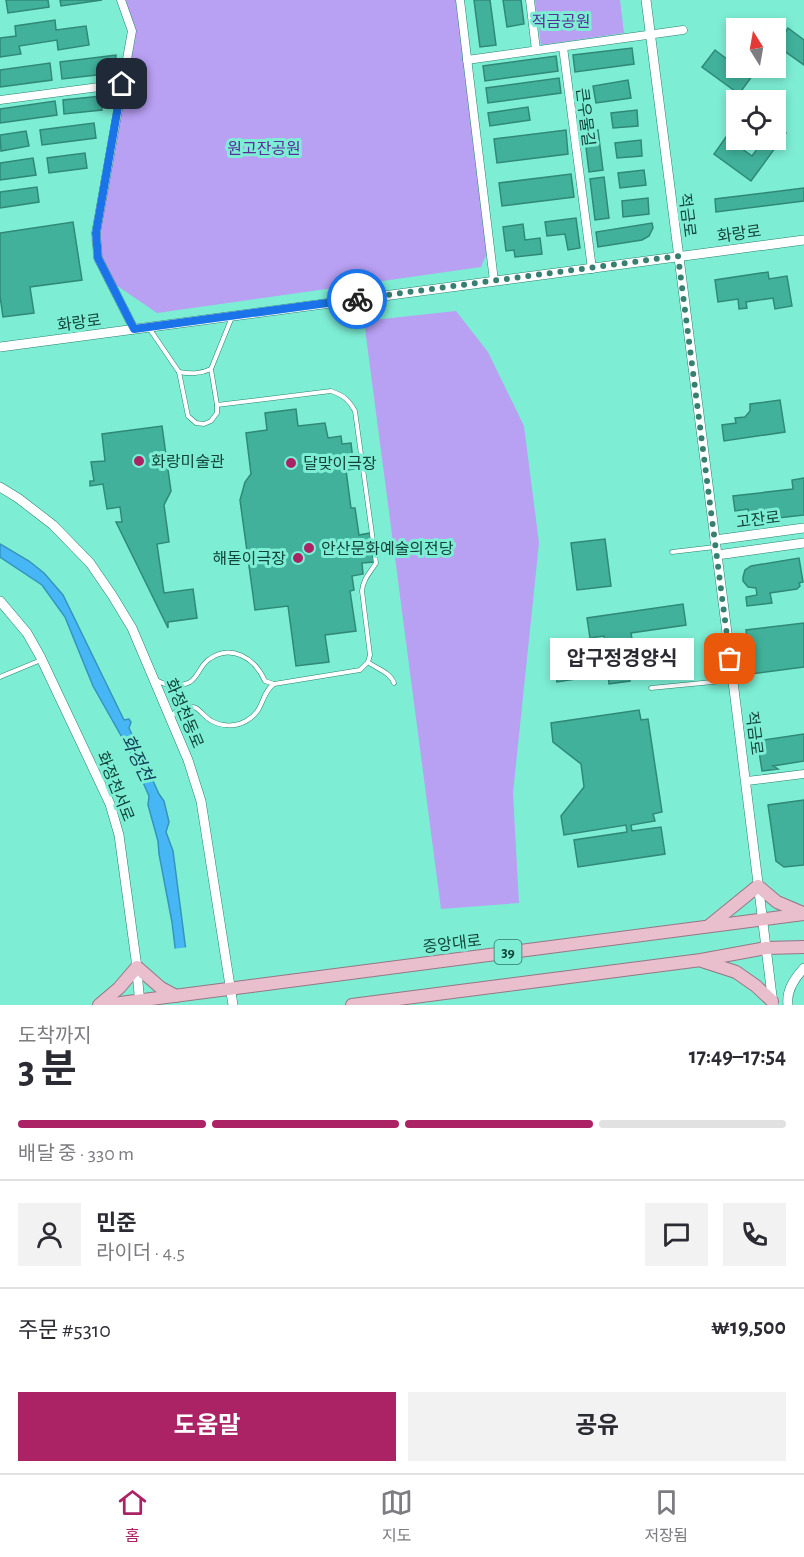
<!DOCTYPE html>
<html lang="ko">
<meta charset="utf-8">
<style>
:root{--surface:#fff;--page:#f2f2f3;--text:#2b2b33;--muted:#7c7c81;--line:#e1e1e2;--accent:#ac2365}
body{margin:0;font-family:"Alegreya Sans","Noto Sans KR",sans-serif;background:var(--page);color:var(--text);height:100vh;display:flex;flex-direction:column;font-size:22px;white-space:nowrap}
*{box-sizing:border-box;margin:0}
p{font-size:20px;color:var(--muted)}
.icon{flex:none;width:33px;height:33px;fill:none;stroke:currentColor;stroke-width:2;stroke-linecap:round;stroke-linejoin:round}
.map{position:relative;height:1005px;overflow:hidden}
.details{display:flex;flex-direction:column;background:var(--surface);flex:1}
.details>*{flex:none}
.needle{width:39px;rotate:349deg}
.tools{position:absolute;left:726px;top:18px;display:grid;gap:12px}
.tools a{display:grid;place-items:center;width:60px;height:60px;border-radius:0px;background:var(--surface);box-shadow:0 3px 9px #0003;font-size:30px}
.pin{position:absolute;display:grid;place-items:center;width:51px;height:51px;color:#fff;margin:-26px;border-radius:12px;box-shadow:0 3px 9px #0006}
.courier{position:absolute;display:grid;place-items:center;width:60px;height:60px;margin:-30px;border:4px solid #1a73e8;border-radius:50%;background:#fff;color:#222;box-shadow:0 2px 8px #0007}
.bubble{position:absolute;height:42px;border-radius:0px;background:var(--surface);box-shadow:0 3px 9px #0003;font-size:20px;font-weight:700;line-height:42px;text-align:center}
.summary em{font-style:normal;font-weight:700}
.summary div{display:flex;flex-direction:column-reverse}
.summary{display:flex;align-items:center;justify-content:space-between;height:102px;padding:0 18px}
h1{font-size:39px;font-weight:700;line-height:45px}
.bar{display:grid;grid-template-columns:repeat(4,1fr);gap:9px 6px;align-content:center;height:72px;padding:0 18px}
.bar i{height:8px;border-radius:4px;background:var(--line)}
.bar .active{background:var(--accent)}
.bar p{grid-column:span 4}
.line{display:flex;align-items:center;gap:15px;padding:0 18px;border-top:2px solid var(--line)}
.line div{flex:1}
.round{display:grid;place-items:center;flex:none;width:63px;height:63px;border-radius:0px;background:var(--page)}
.action{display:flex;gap:12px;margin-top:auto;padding:12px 18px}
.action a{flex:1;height:69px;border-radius:0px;background:var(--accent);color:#fff;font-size:24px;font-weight:700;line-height:69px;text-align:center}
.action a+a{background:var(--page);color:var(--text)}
.menu{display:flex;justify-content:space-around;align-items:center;height:84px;border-top:2px solid var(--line);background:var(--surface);font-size:16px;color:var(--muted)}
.menu a{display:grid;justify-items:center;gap:3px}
.menu .active{color:var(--accent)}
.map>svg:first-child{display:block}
</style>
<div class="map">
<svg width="804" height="1005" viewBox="0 0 804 1005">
<rect width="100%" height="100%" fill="#7dedd4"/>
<!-- green -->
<g fill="#b8a0f3">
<polygon points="117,0 456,0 487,253 481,267 157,313 113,283 91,241 97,217 128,33"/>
<polygon points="535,0 620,0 624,33 541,45"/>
<polygon points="456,311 488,352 524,426 539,543 513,793 519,903 441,909 364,321"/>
</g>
<!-- water -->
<polygon fill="#46b6f4" stroke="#3694bc" stroke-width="1.5" points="0,544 29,561 44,573 63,595 124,720 129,719 131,722 129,728 159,794 164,801 169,822 166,832 173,851 193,1005 182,1005 172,922 159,854 158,841 148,805 149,796 128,748 93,686 65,617 42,585 0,557"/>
<!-- pier -->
<polygon fill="#7dedd4" points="189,947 196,1005 179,1005 172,949"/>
<!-- building -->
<g fill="#41b19b" stroke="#308977" stroke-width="1.5">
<polygon points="6,0 48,0 49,7 8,13"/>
<polygon points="60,0 102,0 61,6"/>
<polygon points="474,0 490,0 496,45 480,47"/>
<polygon points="503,0 521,0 524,24 507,27"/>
<polygon points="55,20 56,30 86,26 89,45 58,50 57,40 19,46 21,54 0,57 0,38 16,36 15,26"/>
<polygon points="788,28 804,40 804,65 776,45"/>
<polygon points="632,48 634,64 575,72 573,55"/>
<polygon points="715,50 740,69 741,68 758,68 739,94 702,67"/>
<polygon points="116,55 114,73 62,79 60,62"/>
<polygon points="556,56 558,71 485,81 483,66"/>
<polygon points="50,63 52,80 0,87 0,70"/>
<polygon points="559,78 561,93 488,103 486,88"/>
<polygon points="628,80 631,98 596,103 593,86"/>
<polygon points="101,96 102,110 64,114 63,100"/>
<polygon points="55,101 57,115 0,123 0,109"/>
<polygon points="528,107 530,120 490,126 488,113"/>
<polygon points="637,110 638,126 613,128 611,113"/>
<polygon points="94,123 96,138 42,145 40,130"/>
<polygon points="776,125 786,133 751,181 714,154 726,137 752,156 764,140 776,140"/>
<polygon points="566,130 568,154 497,163 494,139"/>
<polygon points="598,130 603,170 589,172 584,131"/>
<polygon points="26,131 29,146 1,151 0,135"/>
<polygon points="641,140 642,156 617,158 615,143"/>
<polygon points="85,153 87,168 49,173 47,158"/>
<polygon points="33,158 36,175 0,180 0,163"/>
<polygon points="644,170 646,185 620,188 618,173"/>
<polygon points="571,174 574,197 502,206 499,183"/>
<polygon points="604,177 609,218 595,220 590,179"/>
<polygon points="37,187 39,202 0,208 0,192"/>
<polygon points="804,188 804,201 716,212 715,199"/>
<polygon points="648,198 649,214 623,217 622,201"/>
<polygon points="576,218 580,248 568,250 565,234 547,236 545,222"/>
<polygon points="73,222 82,280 30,287 34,313 3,317 0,296 0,233"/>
<polygon points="652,223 653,228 649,236 642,240 598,247 596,232"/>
<polygon points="523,224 525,240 540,238 542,254 515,257 514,250 506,251 503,227"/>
<polygon points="768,272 769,279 787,276 792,306 775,309 773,298 746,302 747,308 739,309 738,299 718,302 715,280"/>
<polygon points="780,400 785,432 724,441 722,425 736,423 735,418 745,417 750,411 750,404"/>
<polygon points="296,409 298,426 325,423 328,438 341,436 342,444 351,443 354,469 346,470 351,508 355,508 359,535 370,533 374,562 362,563 363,574 352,576 354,590 350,591 356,631 325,635 329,662 296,666 288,606 255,610 240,500 245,482 251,474 246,433 267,430 265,413"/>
<polygon points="162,426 171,491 164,505 169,542 157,544 164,593 193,589 197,618 168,622 168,628 116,522 122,522 120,507 107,509 103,484 90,486 90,481 94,481 91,462 105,461 102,434"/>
<polygon points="804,478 804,515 750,521 748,509 735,511 733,496 793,489 792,480"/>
<polygon points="605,539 611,586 577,590 571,543"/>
<polygon points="799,558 803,582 799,583 800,586 797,589 770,593 772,603 747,606 746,597 757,595 756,588 748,587 743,581 743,577 745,570 751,566"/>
<polygon points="683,604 686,625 631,633 632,639 625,645 630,681 609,684 608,674 557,682 553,657 606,649 604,636 590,638 587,618"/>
<polygon points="804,623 804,667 751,674 746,630"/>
<polygon points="639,710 641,720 648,719 662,812 653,814 655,821 631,825 632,831 661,827 665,854 578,867 574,840 627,832 626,825 564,835 561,816 584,787 581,764 553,742 551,723"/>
<polygon points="804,734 804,761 773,766 778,769 762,771 758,745 764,744 763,740"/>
<polygon points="804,800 804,865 784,867 776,861 768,805"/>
</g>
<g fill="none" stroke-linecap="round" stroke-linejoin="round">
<defs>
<g id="service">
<polyline points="149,328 179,372 188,416 196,423 204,424 211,421 217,413 217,405 211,369 232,317"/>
<path d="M179,372C191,374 200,374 211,369"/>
<polyline points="672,552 715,547"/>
<path d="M368,662C377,669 390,672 394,683"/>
<polyline points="0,677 41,660"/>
<path d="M158,681C167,686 181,687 190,682C198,677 200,666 208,660C231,643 255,658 265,681L274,684L360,670L368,662L370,655L362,591C363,579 370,573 376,563L355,411C349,400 343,395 331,391L217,405"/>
<polyline points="651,688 733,680"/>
<path d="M171,717C177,709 187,703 196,708C201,711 205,717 210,720C221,727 236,727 246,721C265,711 260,694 274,684"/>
</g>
<g id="minor">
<polyline points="121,0 132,31 96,233 98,258 134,329"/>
<polyline points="460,0 494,281"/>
<polyline points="530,0 536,50"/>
<polyline points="563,47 592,269"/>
<polyline points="467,60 683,30"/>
<polyline points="0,100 122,84"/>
<polyline points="747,781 804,774"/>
</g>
<g id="tertiary">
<path d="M646,0C688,335 733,669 773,1004"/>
<polyline points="0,347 804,240"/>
<polyline points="0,487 18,498 53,525 90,563 112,595 132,628 188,760 201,801 233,1005"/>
<polyline points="715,540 804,528"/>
<polyline points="717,555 804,543"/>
<polyline points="0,601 27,633 40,656 110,804 119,835 136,960 140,1005"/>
<path d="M788,1005C786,990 795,978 804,968"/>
</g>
<g id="primary">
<polyline points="710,925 758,886 777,902 803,913"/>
<polyline points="702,961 736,972 756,986 772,1001"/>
<polyline points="99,1005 119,988 137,967 161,988 176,996"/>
<polyline points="105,1005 804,914"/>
<polyline points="352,1005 701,960 766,948 804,947"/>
</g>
</defs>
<!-- service casing -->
<use href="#service" stroke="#288270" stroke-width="5"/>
<!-- minor casing -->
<use href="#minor" stroke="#288270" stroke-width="9"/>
<!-- tertiary casing -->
<use href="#tertiary" stroke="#288270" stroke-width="10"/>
<!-- primary casing -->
<use href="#primary" stroke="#957784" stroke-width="14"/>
<!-- service -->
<use href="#service" stroke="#fff" stroke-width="4"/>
<!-- minor -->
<use href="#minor" stroke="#fff" stroke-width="8"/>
<!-- tertiary -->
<use href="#tertiary" stroke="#fff" stroke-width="9"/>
<!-- primary -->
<use href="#primary" stroke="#e9becd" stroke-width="12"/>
</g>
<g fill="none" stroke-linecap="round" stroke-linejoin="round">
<!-- done -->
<polyline stroke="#377f70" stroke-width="6" stroke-dasharray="0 10.8" points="357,299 678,256 730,659"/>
<!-- route -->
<polyline stroke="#1a73e8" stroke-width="8" points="122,84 96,233 98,258 134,329 357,299"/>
</g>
<!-- markers -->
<g fill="#ac2365" stroke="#7dedd4" stroke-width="2">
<circle cx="139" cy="461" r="6"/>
<circle cx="291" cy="463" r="6"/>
<circle cx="309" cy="548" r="6"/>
<circle cx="298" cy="558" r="6"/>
</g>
<g text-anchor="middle" stroke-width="6" stroke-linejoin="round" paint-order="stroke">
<!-- shield labels -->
<rect fill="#7dedd4" stroke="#327768" stroke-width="1.5" x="494.5" y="940" width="27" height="24" rx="4.5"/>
<g font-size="15" font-weight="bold" fill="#12443a">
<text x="508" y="957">39</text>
</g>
<!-- park labels -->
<g font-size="16" fill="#592f99" stroke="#7dedd4">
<text x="561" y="27">적금공원</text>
<text x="264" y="154">원고잔공원</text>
</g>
<!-- street labels -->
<g font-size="16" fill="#12443a" stroke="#7dedd4">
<text transform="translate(586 117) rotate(83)" y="6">큰우물길</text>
<text transform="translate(688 215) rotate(83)" y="6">적금로</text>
<text transform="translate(739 233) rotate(-8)" y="6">화랑로</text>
<text transform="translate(79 322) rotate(-8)" y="6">화랑로</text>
<text transform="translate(758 519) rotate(-7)" y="6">고잔로</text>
<text transform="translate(185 713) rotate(67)" y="6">화정천동로</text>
<text transform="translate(755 733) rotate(83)" y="6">적금로</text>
<text transform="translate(116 786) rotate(68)" y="6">화정천서로</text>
<text transform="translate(452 943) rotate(-7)" y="6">중앙대로</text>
</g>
<!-- poi labels -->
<g font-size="16" fill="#12443a" stroke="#7dedd4" text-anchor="start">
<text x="151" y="467">화랑미술관</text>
<text x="303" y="469">달맞이극장</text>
<text x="321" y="554">안산문화예술의전당</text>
<text x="286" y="564" text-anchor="end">해돋이극장</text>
</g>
<!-- water labels -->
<g font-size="18" font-style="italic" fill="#14425b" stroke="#7dedd4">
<text transform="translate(137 758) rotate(64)" y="6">화정천</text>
</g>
</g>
</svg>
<div class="tools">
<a><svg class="needle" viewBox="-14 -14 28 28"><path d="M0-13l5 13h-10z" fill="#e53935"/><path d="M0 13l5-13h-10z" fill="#7c7c81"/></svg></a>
<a><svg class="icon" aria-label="locate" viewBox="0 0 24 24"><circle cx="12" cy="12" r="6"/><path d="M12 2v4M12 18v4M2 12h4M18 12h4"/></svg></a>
</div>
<div class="pin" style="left:730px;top:659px;background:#ea580c"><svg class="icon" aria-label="bag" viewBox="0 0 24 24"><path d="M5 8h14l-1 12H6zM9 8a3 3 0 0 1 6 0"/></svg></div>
<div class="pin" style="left:122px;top:84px;background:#1f2937"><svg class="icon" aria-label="home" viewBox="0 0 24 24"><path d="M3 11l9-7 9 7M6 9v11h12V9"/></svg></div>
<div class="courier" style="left:357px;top:299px"><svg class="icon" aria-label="bike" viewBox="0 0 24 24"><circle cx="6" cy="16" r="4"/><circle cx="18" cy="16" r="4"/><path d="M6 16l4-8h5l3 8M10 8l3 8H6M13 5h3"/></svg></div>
<div class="bubble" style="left:550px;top:638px;width:144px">압구정경양식</div>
</div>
<section class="details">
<div class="summary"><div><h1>3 분</h1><p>도착까지</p></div><em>17:49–17:54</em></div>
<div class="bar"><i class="active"></i><i class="active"></i><i class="active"></i><i></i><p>배달 중 · 330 m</p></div>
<div class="line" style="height:108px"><a class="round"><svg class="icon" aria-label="person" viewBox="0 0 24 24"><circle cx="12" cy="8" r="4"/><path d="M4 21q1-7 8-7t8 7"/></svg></a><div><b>민준</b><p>라이더 · 4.5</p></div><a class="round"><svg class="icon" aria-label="chat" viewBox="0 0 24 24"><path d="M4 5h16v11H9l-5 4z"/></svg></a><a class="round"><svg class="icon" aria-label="phone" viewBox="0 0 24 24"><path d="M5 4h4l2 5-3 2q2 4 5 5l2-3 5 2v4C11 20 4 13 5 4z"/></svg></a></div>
<div class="line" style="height:78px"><div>주문 #5310</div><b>₩19,500</b></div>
<div class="action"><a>도움말</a><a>공유</a></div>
</section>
<nav class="menu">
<a class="active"><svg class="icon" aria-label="home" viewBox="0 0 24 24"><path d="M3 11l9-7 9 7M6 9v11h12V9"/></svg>홈</a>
<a><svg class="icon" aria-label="map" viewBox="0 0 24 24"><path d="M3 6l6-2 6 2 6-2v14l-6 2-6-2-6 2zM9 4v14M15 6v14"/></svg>지도</a>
<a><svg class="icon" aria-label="saved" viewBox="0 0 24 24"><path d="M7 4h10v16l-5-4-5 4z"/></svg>저장됨</a>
</nav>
